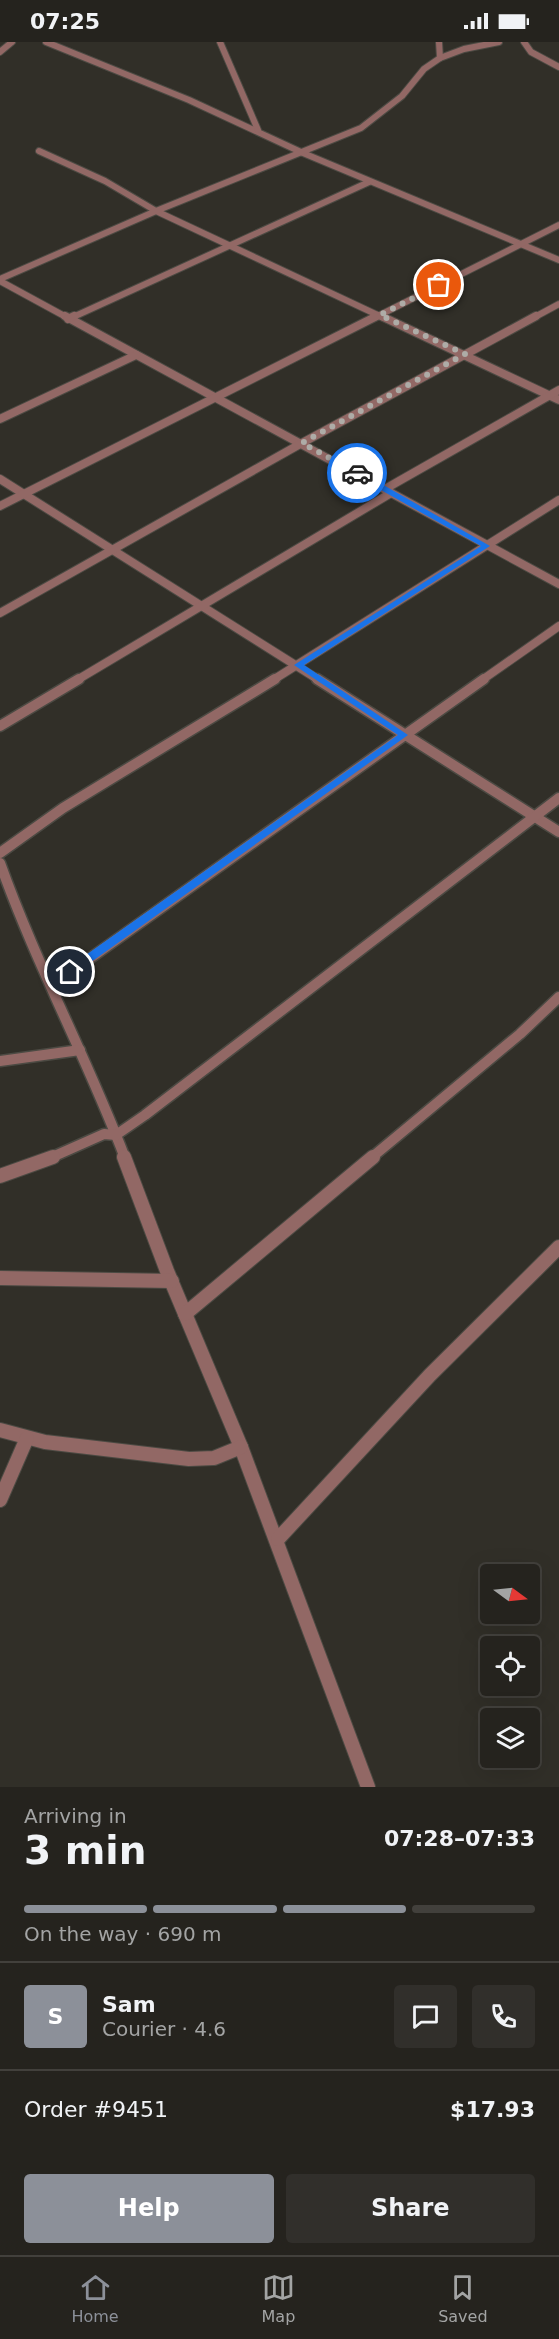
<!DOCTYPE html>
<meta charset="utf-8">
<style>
:root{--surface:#25231e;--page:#312f2b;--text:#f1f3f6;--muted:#a3a4a4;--line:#42403c;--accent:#8c9099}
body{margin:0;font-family:"DejaVu Sans",sans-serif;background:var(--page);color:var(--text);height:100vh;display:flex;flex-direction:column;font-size:22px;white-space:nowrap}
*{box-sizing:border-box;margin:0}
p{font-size:20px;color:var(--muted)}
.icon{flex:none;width:33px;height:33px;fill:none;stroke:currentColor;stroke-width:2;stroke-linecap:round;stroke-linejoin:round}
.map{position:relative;height:1745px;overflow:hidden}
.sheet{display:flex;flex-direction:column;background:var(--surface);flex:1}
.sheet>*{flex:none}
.needle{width:39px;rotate:105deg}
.fabs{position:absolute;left:480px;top:1522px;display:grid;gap:12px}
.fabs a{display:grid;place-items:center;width:60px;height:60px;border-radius:6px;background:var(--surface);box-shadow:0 6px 24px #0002,0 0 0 2px var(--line);font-size:30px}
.pin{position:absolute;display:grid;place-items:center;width:51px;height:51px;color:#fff;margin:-26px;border:3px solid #fff;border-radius:50%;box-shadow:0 2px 6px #0007}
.courier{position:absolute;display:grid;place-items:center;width:60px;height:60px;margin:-30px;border:4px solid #1a73e8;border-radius:50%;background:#fff;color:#222;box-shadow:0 2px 8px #0007}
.overview em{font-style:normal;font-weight:700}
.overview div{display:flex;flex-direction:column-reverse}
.overview{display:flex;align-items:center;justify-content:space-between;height:102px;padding:0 24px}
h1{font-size:39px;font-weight:700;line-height:45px}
.bar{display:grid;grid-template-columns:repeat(4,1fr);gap:9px 6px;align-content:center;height:72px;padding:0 24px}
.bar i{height:8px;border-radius:4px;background:var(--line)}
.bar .active{background:var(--accent)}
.bar p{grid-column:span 4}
.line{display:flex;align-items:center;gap:15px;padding:0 24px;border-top:2px solid var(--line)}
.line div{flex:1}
.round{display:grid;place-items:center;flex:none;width:63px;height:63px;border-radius:6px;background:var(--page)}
.action{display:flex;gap:12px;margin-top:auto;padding:12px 24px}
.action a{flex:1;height:69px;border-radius:6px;background:var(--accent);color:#fff;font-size:24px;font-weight:700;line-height:69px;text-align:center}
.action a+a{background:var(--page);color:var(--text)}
.status{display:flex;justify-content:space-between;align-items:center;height:42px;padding:0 30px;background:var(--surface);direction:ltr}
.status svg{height:16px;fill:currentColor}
.tabs{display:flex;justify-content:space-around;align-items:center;height:84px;border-top:2px solid var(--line);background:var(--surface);font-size:16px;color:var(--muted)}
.tabs a{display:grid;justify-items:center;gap:3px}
.tabs .active{color:var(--accent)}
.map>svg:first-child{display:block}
</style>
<div class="status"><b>07:25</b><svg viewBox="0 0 49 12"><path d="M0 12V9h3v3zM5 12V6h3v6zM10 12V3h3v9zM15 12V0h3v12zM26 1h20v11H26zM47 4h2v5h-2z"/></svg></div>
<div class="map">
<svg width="559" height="1745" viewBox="0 0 559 1745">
<rect width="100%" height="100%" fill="#312f28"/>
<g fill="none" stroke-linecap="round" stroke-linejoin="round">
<defs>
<g id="street-far3">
<polyline points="46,0 189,58 303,111 559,218"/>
<polyline points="220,0 258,88"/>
<polyline points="524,0 531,10 559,25"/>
<polyline points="0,10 12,0"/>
<polyline points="440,16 464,7 499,0"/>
<polyline points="39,109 105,139 156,169 384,276"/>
<polyline points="0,237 156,169 361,86 402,54 424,27 440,16 439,0"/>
<polyline points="0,239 68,276"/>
<polyline points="71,276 369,140"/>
<polyline points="374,276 559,183"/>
<polyline points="533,276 559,262"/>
</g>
<g id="street-far2">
<polyline points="65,274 559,542"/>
<polyline points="381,274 559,358"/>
<polyline points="68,277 74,274"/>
<polyline points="0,377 136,313"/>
<polyline points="0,437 319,638"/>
<polyline points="385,447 559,348"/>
<polyline points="0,464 377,274"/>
<polyline points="0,571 302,401 536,274"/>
<polyline points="77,638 391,451"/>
<polyline points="273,638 559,458"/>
<polyline points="482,638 559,584"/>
</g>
<g id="street-far1">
<polyline points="317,637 559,790"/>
<polyline points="0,684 79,637"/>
<polyline points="0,811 63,766 275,637"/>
<path d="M0,821C36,922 87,1016 125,1116"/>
<polyline points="51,944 484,637"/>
<polyline points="0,1019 80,1008"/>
<polyline points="50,1116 104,1092 116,1093 145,1073 559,756"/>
<polyline points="371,1116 520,992 559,955"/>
</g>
<g id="street">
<polyline points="124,1115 167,1229 241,1405 368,1745"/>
<polyline points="0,1134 53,1115"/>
<polyline points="0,1236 172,1239"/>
<polyline points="185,1272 373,1115"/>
<polyline points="0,1388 45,1400 189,1417 214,1416 241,1405"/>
<polyline points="0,1458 27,1396"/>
<polyline points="278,1497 430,1333 559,1205"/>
</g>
</defs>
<!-- street-far3 casing -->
<use href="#street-far3" stroke="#4c4a43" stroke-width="8"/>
<!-- street-far2 casing -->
<use href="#street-far2" stroke="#4c4a43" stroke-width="10"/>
<!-- street-far1 casing -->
<use href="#street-far1" stroke="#4c4a43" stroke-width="13"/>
<!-- street casing -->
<use href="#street" stroke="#4c4a43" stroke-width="16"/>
<!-- street-far3 -->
<use href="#street-far3" stroke="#926865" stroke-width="6"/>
<!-- street-far2 -->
<use href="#street-far2" stroke="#926865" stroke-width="8"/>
<!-- street-far1 -->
<use href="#street-far1" stroke="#926865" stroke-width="10"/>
<!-- street -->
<use href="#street" stroke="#926865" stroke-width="14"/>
</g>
<!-- route -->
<polygon fill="#1a73e8" points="354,429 359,429 490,504 304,623 408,693 73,933 66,933 66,927 398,693 294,623 481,504 354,433"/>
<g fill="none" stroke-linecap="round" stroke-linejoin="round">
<!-- done -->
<polyline stroke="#aeaca7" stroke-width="6" stroke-dasharray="0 10.8" points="357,431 302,401 465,312 380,273 439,243"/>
</g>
</svg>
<div class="fabs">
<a><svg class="needle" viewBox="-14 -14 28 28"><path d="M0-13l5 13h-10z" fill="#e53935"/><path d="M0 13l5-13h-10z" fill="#a3a4a4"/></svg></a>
<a><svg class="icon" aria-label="locate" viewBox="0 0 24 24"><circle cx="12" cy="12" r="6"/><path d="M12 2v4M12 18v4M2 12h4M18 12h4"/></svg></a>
<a><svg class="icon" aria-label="layers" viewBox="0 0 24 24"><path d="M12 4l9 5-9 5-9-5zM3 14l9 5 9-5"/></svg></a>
</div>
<div class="pin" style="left:439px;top:243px;background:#ea580c"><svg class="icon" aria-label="bag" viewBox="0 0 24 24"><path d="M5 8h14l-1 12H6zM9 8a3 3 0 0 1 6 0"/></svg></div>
<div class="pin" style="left:70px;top:930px;background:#1f2937"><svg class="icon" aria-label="home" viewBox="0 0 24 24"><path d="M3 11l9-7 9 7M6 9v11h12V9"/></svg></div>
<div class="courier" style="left:357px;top:431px"><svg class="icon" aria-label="car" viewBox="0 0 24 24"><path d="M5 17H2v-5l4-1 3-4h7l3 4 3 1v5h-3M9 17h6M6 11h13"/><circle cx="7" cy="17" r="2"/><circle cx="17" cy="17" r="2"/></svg></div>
</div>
<section class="sheet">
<div class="overview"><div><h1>3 min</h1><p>Arriving in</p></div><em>07:28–07:33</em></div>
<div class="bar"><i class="active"></i><i class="active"></i><i class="active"></i><i></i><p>On the way · 690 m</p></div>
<div class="line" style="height:108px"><b class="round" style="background:var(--accent);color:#fff">S</b><div><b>Sam</b><p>Courier · 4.6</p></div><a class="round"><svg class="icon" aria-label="chat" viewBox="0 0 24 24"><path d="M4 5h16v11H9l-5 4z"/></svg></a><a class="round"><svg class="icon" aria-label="phone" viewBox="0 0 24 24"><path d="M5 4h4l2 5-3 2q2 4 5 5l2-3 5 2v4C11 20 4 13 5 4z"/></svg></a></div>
<div class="line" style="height:78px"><div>Order #9451</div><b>$17.93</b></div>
<div class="action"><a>Help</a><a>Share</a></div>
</section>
<nav class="tabs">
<a class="active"><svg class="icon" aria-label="home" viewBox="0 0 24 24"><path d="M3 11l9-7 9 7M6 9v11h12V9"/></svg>Home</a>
<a><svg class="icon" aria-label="map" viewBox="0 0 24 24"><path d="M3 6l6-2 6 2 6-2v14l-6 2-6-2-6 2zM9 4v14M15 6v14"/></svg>Map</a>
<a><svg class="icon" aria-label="saved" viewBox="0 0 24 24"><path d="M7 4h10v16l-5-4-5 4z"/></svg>Saved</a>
</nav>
